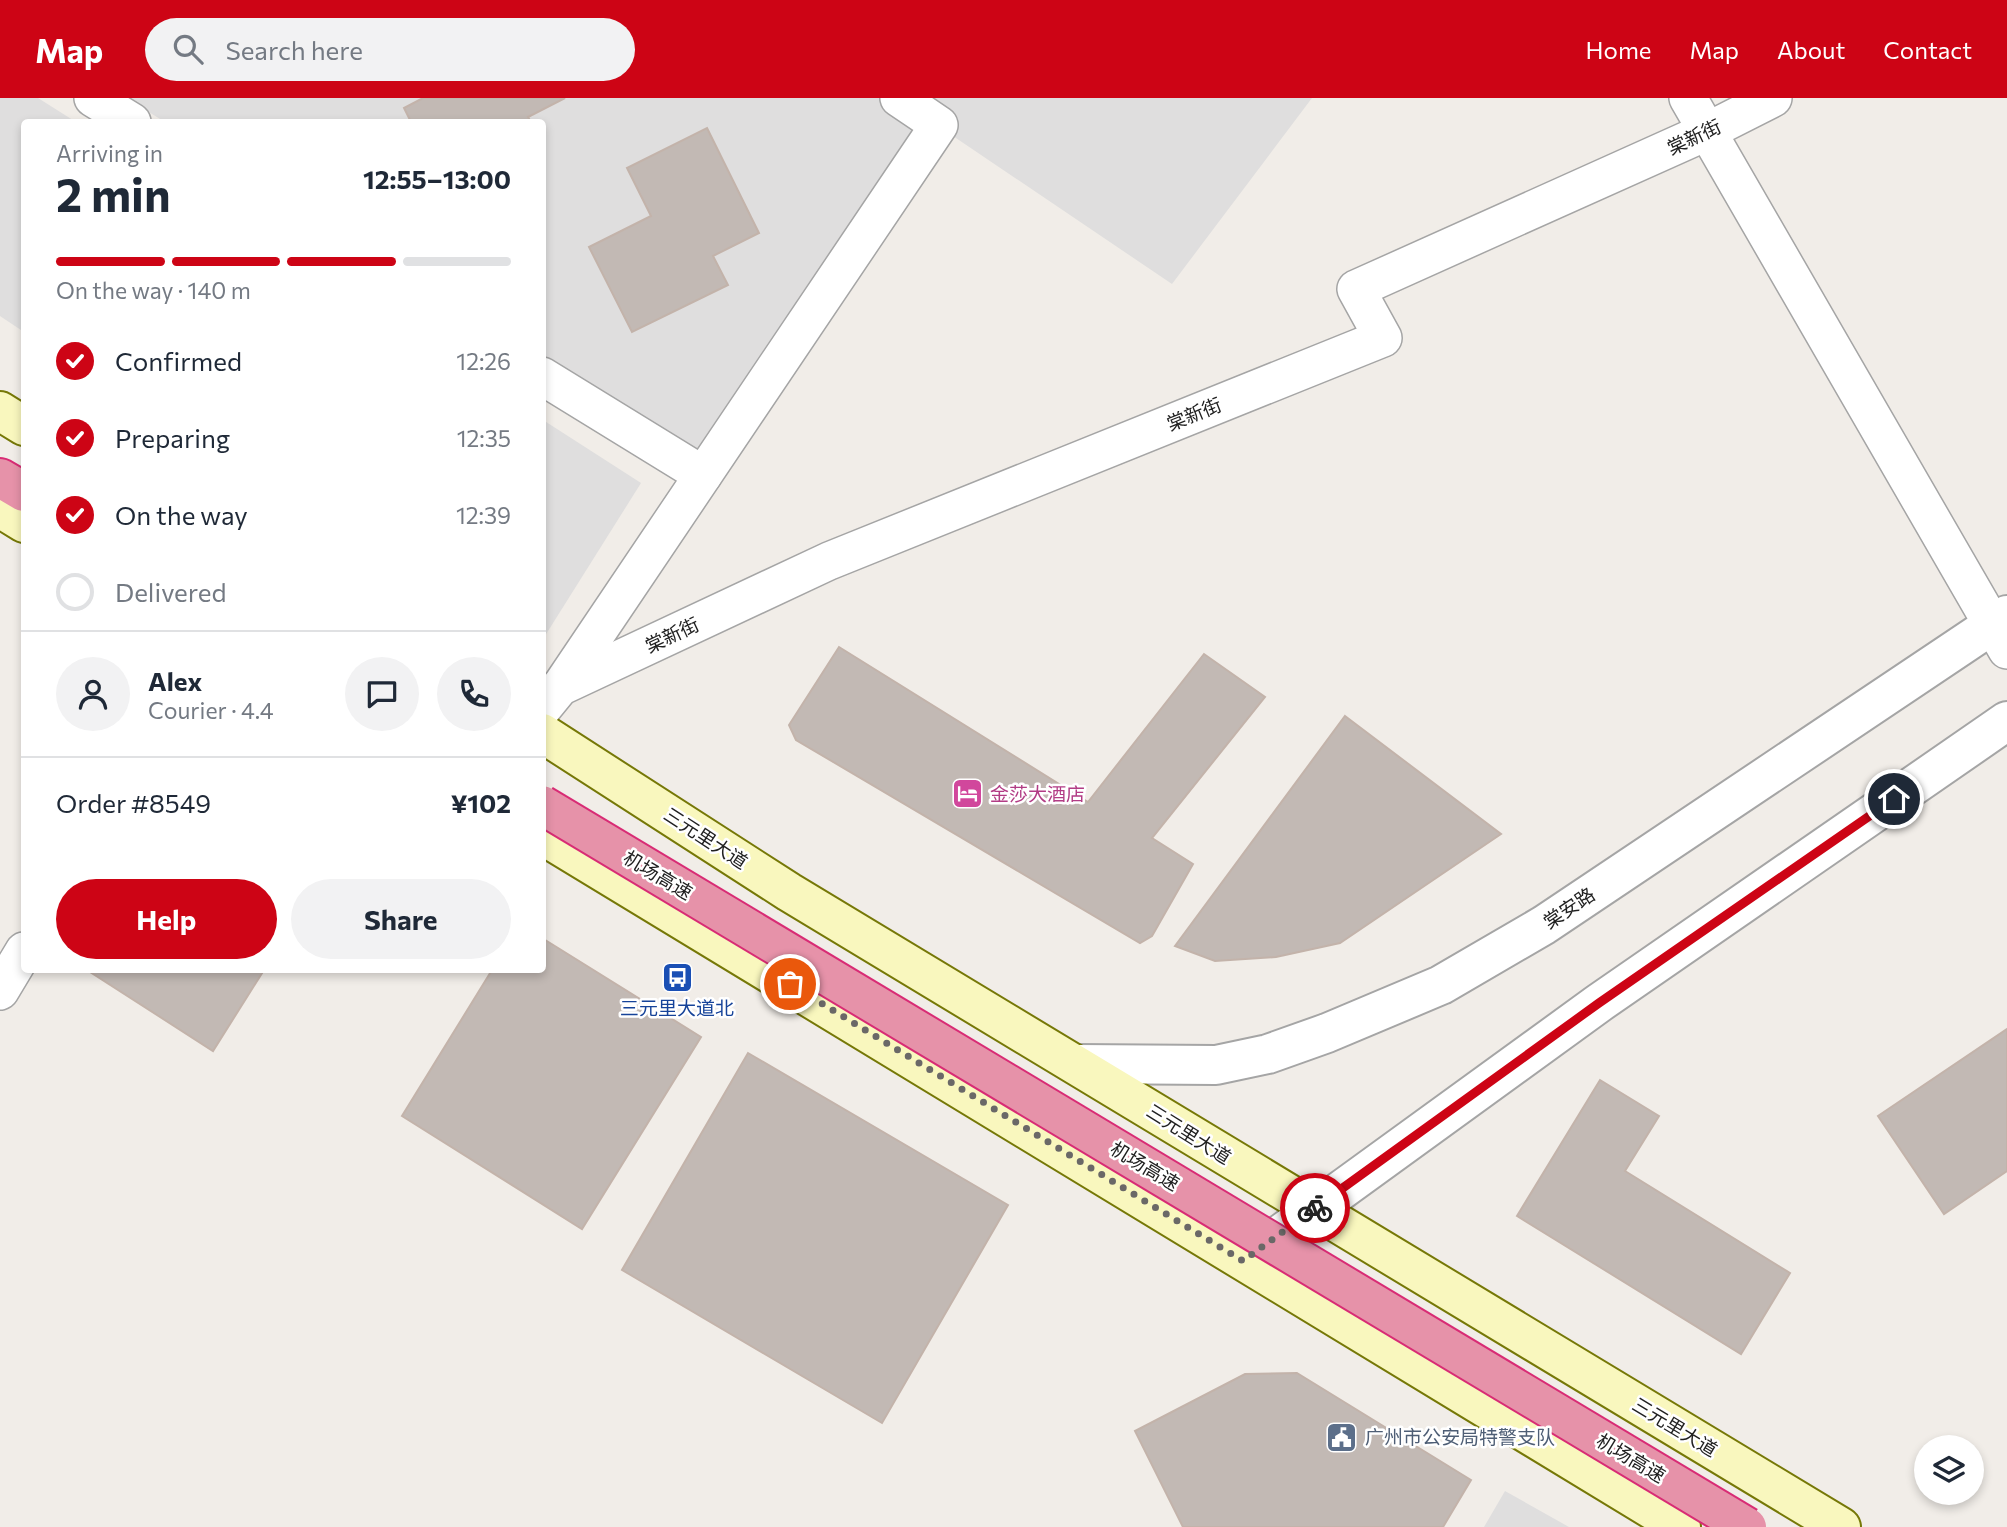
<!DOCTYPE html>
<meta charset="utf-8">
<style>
:root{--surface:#fff;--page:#f2f2f3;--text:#1f2937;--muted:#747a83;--line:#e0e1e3;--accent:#cd0415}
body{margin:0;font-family:Commissioner,"Noto Sans SC",sans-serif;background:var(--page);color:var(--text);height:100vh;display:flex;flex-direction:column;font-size:26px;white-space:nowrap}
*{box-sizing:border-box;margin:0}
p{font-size:23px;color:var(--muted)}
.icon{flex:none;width:38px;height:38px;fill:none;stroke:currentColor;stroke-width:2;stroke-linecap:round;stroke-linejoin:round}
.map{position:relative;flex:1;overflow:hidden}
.drawer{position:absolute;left:21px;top:21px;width:525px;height:854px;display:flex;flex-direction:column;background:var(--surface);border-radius:7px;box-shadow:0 4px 10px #0003}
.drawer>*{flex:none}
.tools{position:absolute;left:1914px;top:1337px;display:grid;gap:14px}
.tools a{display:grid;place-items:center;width:70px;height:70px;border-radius:50%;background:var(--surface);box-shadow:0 4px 10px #0003;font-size:35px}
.pin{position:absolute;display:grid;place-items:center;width:60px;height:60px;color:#fff;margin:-30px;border:4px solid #fff;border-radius:50%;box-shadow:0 2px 7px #0007}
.courier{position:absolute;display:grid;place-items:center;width:70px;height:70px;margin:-35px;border:5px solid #cd0415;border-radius:50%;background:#fff;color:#222;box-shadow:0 2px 9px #0007}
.head em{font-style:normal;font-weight:700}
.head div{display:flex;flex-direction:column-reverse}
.head{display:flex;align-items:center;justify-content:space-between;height:119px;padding:0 35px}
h1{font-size:46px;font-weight:700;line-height:52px}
.bar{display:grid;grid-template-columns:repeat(4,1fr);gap:10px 7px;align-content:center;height:84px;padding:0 35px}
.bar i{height:9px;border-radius:5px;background:var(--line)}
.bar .on{background:var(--accent)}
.bar p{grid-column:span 4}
.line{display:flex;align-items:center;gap:18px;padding:0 35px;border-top:2px solid var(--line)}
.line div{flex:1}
.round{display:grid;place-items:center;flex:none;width:74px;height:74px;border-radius:37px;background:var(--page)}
ol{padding:0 35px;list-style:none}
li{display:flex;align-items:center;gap:21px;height:77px}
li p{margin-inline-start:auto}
li .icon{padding:7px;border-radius:50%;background:var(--accent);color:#fff;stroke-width:4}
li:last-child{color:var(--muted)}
li i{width:38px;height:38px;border:4px solid var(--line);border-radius:50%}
.primary-button{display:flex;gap:14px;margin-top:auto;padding:14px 35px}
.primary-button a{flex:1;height:80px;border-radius:42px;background:var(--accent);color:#fff;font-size:28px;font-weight:700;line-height:80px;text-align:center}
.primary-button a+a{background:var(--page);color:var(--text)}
header{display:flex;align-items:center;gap:42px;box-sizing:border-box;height:98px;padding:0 35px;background:var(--accent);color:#fff}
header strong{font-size:33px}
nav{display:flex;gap:38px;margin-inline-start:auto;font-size:24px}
.search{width:490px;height:63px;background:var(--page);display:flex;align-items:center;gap:18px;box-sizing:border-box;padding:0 24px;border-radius:38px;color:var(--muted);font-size:26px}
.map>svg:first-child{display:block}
</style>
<header>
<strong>Map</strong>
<div class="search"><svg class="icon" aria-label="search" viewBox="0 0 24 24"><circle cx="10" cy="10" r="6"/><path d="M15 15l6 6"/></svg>Search here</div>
<nav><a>Home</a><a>Map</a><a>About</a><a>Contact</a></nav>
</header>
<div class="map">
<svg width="2007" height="1429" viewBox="0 0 2007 1429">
<rect width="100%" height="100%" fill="#f1ede8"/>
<!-- residential -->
<g fill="#dfdede">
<polygon points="0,0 38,0 76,24 24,24 24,234 0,218"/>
<polygon points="126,0 1312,0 1172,186 950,36 698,359 543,261 542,24 165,24"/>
<polygon points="543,322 641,385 543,541"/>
<polygon points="1505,1393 1569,1429 1484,1429"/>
</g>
<!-- building -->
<g fill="#c2b9b4" stroke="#c3b3aa" stroke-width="2">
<polygon points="423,0 565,0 528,19 531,24 411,24 404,10"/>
<polygon points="707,30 759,135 713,158 728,187 632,234 589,149 651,118 627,70"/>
<polygon points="839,549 1088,704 1204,556 1265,599 1152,740 1193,766 1152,838 1140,845 796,642 789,627"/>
<polygon points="1345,618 1501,736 1340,845 1276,859 1215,863 1175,848"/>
<polygon points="542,840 701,939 582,1131 402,1018 492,872 542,872"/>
<polygon points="87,872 264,872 213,953"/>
<polygon points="2007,931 2007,1073 1944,1116 1878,1018"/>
<polygon points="748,955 1008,1107 882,1325 622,1172"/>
<polygon points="1600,982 1659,1018 1625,1073 1790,1175 1741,1256 1517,1118"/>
<polygon points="1297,1275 1471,1382 1443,1429 1183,1429 1135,1333 1245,1276"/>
</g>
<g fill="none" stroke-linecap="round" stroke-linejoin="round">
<defs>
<g id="minor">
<polyline points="93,0 132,24"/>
<polyline points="1688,0 2007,552"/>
<polyline points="542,278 703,377"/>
<polyline points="561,588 939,27 899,0"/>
<polyline points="542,611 560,589 829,463 1383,240 1356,191 1708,33 1773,0"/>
<polyline points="0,893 24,853"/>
</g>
<g id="tertiary">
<polyline points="1077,966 1216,967 1268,956 1327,935 1441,887 1544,827 2007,517"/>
<polyline points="1245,1162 1599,905 2007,623"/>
</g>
<g id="secondary">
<polyline points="0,313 24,328"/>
<polyline points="0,410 24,425"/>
<polyline points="542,635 789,794 1841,1429"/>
<polyline points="542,737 1681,1429"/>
</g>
<polyline id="motorway" points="0,380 24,394"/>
</defs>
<!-- minor casing -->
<use href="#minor" stroke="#a5a5a5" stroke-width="40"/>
<!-- tertiary casing -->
<use href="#tertiary" stroke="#a5a5a5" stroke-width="42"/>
<!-- secondary casing -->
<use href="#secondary" stroke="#767807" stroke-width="42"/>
<!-- motorway casing -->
<use href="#motorway" stroke="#d82c75" stroke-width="42"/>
<!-- minor -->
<use href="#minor" stroke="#fff" stroke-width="37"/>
<!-- tertiary -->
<use href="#tertiary" stroke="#fff" stroke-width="38"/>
<!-- secondary -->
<use href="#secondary" stroke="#f9f7be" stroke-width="38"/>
<!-- motorway -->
<use href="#motorway" stroke="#e692a9" stroke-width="38"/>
<defs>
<polyline id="motorway-bridge" points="542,707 1747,1429"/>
</defs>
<!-- motorway-bridge casing -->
<use href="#motorway-bridge" stroke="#d82c75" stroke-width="42" stroke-linecap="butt"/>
<!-- motorway-bridge -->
<use href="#motorway-bridge" stroke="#e692a9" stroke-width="38"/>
</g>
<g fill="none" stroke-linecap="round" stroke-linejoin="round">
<!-- done -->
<polyline stroke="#6a6867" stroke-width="7" stroke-dasharray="0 12.6" points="790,886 1243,1163 1315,1110"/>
<!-- route -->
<polyline stroke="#cd0415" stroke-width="9" points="1315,1110 1599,905 1894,701"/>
</g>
<!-- icons -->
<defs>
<symbol id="hotel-square" viewBox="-11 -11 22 22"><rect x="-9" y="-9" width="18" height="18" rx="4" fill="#d1479c" stroke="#fff"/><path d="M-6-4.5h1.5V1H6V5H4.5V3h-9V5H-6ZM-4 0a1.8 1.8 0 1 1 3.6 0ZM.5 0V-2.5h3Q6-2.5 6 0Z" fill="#fff"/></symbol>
<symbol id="bus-square" viewBox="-11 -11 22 22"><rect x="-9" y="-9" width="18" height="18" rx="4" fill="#1a4fb4" stroke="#fff"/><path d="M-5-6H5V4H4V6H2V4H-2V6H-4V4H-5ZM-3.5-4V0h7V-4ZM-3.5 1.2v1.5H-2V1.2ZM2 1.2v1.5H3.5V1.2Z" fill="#fff"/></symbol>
<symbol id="civic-square" viewBox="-11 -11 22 22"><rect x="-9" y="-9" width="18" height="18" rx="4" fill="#5c6f8a" stroke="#fff"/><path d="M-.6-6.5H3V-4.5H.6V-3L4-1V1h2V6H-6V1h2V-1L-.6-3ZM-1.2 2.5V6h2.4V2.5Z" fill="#fff"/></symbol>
</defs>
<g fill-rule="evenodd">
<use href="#hotel-square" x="950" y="678" width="35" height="35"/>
<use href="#bus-square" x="660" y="862" width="35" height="35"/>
<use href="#civic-square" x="1324" y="1322" width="35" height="35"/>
</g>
<g text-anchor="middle" stroke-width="5" stroke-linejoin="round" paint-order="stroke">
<!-- street labels -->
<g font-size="19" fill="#212121" stroke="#fff">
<text transform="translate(1694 39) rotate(-25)" y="7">棠新街</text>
<text transform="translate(1194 316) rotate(-22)" y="7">棠新街</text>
<text transform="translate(672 537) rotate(-25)" y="7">棠新街</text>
<text transform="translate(706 740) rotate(33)" y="7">三元里大道</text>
<text transform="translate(658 777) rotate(31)" y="7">机场高速</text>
<text transform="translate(1569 810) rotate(-34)" y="7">棠安路</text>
<text transform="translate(1189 1036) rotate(32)" y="7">三元里大道</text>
<text transform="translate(1145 1068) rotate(31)" y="7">机场高速</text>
<text transform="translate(1675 1329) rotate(31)" y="7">三元里大道</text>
<text transform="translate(1631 1360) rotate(31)" y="7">机场高速</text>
</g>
<!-- hotel labels -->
<g font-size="19" fill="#b23c85" stroke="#fff" text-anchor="start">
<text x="990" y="703">金莎大酒店</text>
</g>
<!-- transit labels -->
<g font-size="19" fill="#164399" stroke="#fff">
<text x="677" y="917">三元里大道北</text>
</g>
<!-- service labels -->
<g font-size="19" fill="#4e5e75" stroke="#fff" text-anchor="start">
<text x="1365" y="1346">广州市公安局特警支队</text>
</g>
</g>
</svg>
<div class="tools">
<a><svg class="icon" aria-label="layers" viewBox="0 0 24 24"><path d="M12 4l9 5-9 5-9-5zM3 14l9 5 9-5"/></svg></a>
</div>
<div class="pin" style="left:790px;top:886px;background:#ea580c"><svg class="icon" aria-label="bag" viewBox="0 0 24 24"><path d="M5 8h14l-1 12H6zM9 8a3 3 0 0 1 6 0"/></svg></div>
<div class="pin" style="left:1894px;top:701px;background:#1f2937"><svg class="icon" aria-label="home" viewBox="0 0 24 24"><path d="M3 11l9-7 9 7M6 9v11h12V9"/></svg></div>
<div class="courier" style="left:1315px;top:1110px"><svg class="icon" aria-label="bike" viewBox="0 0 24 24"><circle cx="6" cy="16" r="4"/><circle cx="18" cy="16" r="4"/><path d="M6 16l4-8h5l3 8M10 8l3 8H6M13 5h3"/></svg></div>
<section class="drawer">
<div class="head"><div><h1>2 min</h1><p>Arriving in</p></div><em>12:55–13:00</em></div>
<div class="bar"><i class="on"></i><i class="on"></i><i class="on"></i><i></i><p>On the way · 140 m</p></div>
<ol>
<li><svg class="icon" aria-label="check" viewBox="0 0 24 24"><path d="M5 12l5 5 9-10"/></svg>Confirmed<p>12:26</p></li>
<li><svg class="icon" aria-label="check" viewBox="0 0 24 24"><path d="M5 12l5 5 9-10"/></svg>Preparing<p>12:35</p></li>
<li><svg class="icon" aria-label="check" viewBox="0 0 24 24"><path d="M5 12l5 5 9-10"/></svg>On the way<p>12:39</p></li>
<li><i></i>Delivered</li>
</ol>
<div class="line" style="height:126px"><a class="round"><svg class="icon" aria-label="person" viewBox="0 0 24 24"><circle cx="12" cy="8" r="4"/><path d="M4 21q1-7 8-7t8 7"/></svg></a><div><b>Alex</b><p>Courier · 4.4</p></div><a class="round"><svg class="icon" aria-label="chat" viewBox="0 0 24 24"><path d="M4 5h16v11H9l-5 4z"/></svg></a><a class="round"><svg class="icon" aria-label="phone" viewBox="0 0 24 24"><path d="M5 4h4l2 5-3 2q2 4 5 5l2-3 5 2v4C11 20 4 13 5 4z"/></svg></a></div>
<div class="line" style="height:91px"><div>Order #8549</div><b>¥102</b></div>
<div class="primary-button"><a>Help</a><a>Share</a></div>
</section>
</div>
